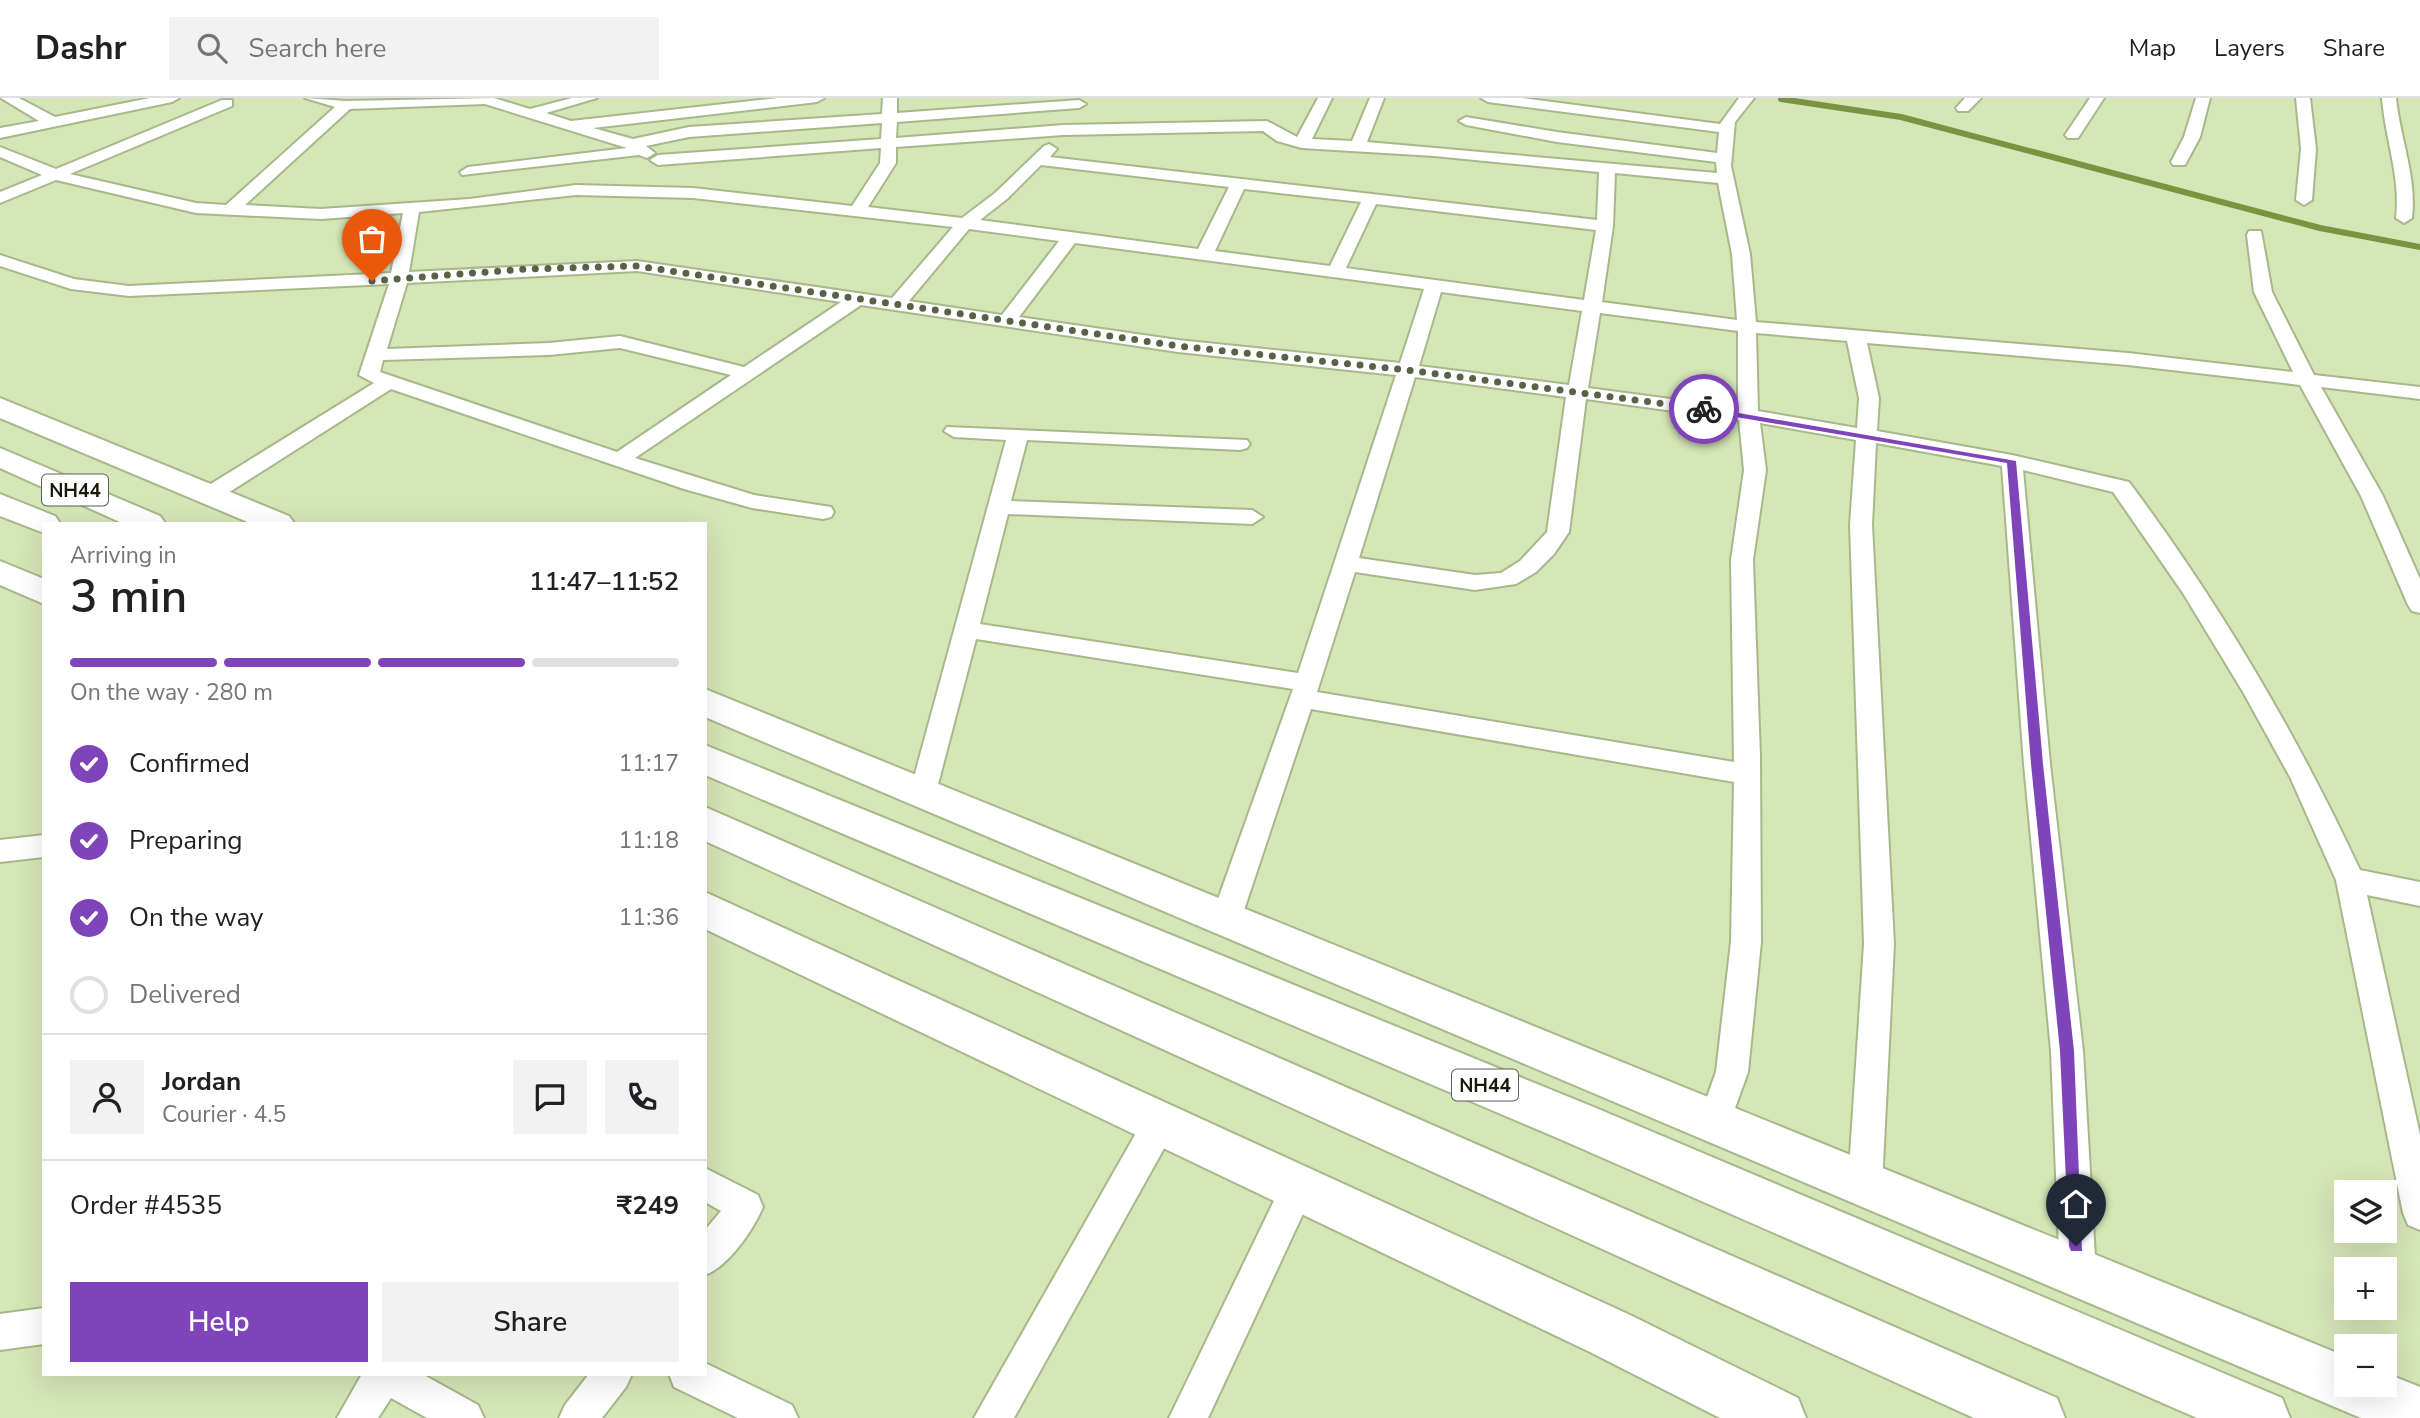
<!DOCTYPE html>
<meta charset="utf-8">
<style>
:root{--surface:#fff;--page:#f2f2f2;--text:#202124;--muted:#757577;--line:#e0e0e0;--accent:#8044ba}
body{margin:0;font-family:"Nunito Sans",sans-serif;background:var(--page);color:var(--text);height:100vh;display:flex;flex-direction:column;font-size:26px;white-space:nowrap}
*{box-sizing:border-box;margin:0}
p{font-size:23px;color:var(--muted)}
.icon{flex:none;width:38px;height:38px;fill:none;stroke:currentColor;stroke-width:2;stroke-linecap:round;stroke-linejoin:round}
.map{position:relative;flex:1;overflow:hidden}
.side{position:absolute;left:42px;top:424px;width:665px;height:854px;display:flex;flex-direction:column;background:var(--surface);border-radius:0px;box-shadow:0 7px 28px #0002}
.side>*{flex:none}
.controls{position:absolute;left:2334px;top:1082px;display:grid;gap:14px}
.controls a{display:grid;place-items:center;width:63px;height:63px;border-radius:0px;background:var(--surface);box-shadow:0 7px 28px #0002;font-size:35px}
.pin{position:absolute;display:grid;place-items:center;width:60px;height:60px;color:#fff;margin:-72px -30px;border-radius:50% 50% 50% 0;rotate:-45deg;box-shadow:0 0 7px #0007}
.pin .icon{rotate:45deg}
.courier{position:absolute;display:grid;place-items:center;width:70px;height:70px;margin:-35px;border:5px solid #8044ba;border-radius:50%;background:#fff;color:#222;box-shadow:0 2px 9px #0007}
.summary em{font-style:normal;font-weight:600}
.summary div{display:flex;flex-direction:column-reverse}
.summary{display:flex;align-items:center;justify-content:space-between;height:119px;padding:0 28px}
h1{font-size:46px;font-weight:600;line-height:52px}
.bar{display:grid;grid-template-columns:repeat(4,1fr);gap:10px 7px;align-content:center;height:84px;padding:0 28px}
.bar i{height:9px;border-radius:5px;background:var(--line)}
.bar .current{background:var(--accent)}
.bar p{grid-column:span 4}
.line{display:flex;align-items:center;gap:18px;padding:0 28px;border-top:2px solid var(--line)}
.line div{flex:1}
.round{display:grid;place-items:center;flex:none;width:74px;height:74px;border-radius:0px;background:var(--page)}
ol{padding:0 28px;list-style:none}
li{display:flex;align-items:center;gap:21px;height:77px}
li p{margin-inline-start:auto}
li .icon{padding:7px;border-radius:50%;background:var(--accent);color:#fff;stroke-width:4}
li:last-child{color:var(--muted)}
li i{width:38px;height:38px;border:4px solid var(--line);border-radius:50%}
.button{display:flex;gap:14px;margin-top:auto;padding:14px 28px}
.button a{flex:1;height:80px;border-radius:0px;background:var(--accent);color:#fff;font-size:28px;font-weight:600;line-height:80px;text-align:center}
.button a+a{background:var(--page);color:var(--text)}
header{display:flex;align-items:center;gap:42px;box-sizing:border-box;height:98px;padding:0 35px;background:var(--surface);border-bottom:2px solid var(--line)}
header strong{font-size:33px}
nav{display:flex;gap:38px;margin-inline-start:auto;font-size:24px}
.search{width:490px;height:63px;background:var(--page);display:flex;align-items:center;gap:18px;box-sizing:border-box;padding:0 24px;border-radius:0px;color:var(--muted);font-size:26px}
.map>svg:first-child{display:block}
</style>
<header>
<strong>Dashr</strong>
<div class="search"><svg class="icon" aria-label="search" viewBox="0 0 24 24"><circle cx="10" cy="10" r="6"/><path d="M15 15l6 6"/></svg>Search here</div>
<nav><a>Map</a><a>Layers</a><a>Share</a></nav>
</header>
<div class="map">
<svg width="2420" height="1320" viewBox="0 0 2420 1320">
<rect width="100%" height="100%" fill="#d5e6b7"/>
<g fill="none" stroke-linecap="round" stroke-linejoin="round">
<!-- stream -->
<polyline stroke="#799341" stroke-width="6" points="1781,1 1901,19 2320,130 2420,149"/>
<defs>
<g id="street">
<polygon points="1,0 19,0 55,19 150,0 179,0 172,4 0,40 0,30 39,23"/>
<path d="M305,0L346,3L494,0L530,11L572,0H597L546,15L571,23L778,0H824L817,4L593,30L633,41L689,29L882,16L883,0H897V15L1079,2L1086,6L1079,10L897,24L896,40L1063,27L1267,23L1297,39L1318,0H1332L1312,41L1352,43L1370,0H1384L1367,44L1717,75L1716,64L1557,44L1466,27L1459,23L1466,19L1557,34L1717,55L1719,34L1488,4L1481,0H1522L1720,26L1739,0H1754L1735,24L1731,68L1750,156L1756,224L2128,255L2293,274L2254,194L2247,137L2249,133H2261L2272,194L2314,277L2420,289V301L2321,289L2383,398L2420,481V515L2412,513L2408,507L2361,398L2300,287L2128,267L1867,245L1879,300L1877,333L2012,357L2129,384C2220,506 2296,635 2360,772L2420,784V808L2367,797L2420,1037V1132L2408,1127L2403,1115L2336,782L2290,679L2243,594L2183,495L2113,394L2023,372L2050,666L2083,953L2096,1176L2091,1189L2078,1194L2065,1189L2060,1176L2051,953L2024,666L2002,368L1876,345L1872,427L1894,846L1882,1087L1877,1098L1865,1103L1853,1098L1848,1087L1864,846L1850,427L1856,342L1760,325L1766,372L1753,462L1760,658L1761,844L1748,974L1726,1035L1714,1039L1702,1035L1698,1024L1716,974L1731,844L1734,684L1311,611L1241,821L1236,829L1226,833L1216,829L1211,821L1293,591L976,541L936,694L932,701L923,704L914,701L910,694L1006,342L954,339L944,333L947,329L1247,342L1250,346L1247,350L1240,352L1027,342L1011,403L1252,412L1263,419L1252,426L1008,416L980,526L1298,575L1396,277L1178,254L861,207L635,360L754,397L831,409L834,414L831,419L823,421L752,410L684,391L391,291L217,402H201L198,397L201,392L374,285L359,277L389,186L129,198L71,191L0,168V157L74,181L129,188L391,175L403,115L321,121L196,115L56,82L0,105V94L42,77L0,59V49L56,71L222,2H232V8L70,76L196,105L226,107L335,9ZM485,6L627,50L468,69L460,74L462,77L639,57L647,60L655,55L646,48L689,39L882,25L881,41L658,57L650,62L658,67L881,50L880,65L852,108L693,90L576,87L469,101L321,111L245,107L350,11ZM1263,33L1277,43L1302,50L1434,58L1599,74L1597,122L1050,59L1057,51L1049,46L1044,48L995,95L962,120L868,109L896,65V49L1063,37ZM1041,67L1229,89L1198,151L980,122L1007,101ZM1615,75L1718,85L1732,156L1737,222L1602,204L1613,128ZM1244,91L1361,104L1330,168L1215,153ZM576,97L693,100L953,129L892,200L637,163L409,174L419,114ZM1376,106L1596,132L1584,202L1346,170ZM969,131L1059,143L1002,217L909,203ZM1075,145L1424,191L1400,265L1178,242L1019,219ZM637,173L841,204L744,269L620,238L549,245L387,251L407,185ZM1441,194L1582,213L1569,287L1419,268ZM1600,215L1738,233V310L1588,290ZM1756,235L1847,243L1859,300L1857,330L1758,313ZM620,250L731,277L617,354L380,274L383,262L549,257ZM1415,279L1566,299L1547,434L1520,463L1501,475L1475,477L1359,460ZM1586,301L1739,322L1744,372L1731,462L1734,664L1317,594L1355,474L1475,492L1516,486L1536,474L1554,456L1569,434Z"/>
<polygon points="1965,0 1981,0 1968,13 1958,13 1956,10"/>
<polygon points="2090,0 2104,0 2078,40 2068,40 2065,37"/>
<polygon points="2196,0 2210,0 2200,39 2185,67 2173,67 2171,64 2184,39"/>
<polygon points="2296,0 2310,0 2316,51 2312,102 2304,107 2296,102 2301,51"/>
<path d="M2382,0H2396C2400,40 2417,80 2412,120L2404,125L2396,120C2401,80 2385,40 2382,0Z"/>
<polygon points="44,737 44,759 0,764 0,742"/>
<polygon points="1160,1010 1172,1014 1176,1025 1172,1036 1014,1320 974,1320 1148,1014"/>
<path d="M705,1070L758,1097L763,1109C753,1132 729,1168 705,1177V1132L721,1113L705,1104Z"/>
<polygon points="1298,1074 1310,1078 1315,1090 1208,1320 1169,1320 1286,1078"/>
<polygon points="44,1210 44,1246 0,1252 0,1216"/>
<polygon points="705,1265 792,1307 798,1320 738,1320 674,1289 669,1276 705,1276"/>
<polygon points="362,1276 422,1276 478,1307 484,1320 427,1320 391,1300 378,1320 337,1320"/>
<polygon points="589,1276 632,1276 626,1289 602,1320 559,1320 565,1307"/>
</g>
<g id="secondary">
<polygon points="0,300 289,418 294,425 250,425 0,320"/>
<polygon points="0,463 44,481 44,506 0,487"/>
<polygon points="705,591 2347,1259 2347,1286 2385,1286 2385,1275 2420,1289 2420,1320 2361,1320 705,619"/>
<polygon points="705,794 1628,1216 1798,1300 1806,1320 1720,1320 1590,1254 705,831"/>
</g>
<g id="highway">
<polygon points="0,350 160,418 165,425 122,425 0,370"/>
<polygon points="0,396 55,418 60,425 44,425 44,435 0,418"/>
<polygon points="705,647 1596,1010 2282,1300 2290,1320 2197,1320 1562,1042 705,677"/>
<polygon points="705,709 2057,1300 2065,1320 1974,1320 705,743"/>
</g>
</defs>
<!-- street casing -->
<use href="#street" stroke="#a7b88b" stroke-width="4"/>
<!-- secondary casing -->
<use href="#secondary" stroke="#a7b88b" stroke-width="4"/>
<!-- highway casing -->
<use href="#highway" stroke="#a7b88b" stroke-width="4"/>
<!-- street -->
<use href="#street" fill="#fff" fill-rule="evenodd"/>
<!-- secondary -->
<use href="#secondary" fill="#fff" fill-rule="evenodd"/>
<!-- highway -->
<use href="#highway" fill="#fff" fill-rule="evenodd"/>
</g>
<!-- route -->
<polygon fill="#8044ba" points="1704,309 2016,363 2043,666 2074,953 2082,1153 2071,1153 2069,1148 2060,953 2031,666 2007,365 1701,313"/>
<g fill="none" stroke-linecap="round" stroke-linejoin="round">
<!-- done -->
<polyline stroke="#586247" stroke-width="7" stroke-dasharray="0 12.6" points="372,183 525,171 637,168 1178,248 1407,272 1704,311"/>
</g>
<g text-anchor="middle" stroke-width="5" stroke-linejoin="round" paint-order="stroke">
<!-- shield labels -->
<g fill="#fff" stroke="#5b5f54" stroke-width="2">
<rect x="42" y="376.5" width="66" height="31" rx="5"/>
<rect x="1452" y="971.5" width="66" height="31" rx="5"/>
</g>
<g font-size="19" font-weight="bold" fill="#151b0a">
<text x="75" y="399">NH44</text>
<text x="1485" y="994">NH44</text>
</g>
</g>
</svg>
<div class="controls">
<a><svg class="icon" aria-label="layers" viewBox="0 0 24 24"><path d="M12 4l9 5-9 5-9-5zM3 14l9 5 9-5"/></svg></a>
<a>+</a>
<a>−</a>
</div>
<div class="pin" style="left:372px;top:183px;background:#ea580c"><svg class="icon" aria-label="bag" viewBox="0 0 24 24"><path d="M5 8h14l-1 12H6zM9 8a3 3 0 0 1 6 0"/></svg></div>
<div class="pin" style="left:2076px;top:1148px;background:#1f2937"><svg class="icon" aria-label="home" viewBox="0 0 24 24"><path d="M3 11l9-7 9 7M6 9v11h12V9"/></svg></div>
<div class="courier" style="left:1704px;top:311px"><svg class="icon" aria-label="bike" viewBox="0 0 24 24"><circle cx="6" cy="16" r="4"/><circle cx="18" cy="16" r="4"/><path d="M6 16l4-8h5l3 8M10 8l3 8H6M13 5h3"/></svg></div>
<section class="side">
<div class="summary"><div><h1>3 min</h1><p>Arriving in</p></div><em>11:47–11:52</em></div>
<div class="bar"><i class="current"></i><i class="current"></i><i class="current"></i><i></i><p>On the way · 280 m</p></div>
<ol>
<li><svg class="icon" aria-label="check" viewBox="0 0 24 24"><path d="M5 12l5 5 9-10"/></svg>Confirmed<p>11:17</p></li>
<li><svg class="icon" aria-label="check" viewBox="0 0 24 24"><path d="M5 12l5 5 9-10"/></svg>Preparing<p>11:18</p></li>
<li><svg class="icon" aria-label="check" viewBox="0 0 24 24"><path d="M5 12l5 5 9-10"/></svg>On the way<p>11:36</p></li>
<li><i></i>Delivered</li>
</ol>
<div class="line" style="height:126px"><a class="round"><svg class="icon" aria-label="person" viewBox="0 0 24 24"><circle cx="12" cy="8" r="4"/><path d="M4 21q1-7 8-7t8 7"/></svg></a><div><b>Jordan</b><p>Courier · 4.5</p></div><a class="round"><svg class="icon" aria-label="chat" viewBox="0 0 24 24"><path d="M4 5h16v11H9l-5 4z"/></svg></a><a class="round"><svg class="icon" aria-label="phone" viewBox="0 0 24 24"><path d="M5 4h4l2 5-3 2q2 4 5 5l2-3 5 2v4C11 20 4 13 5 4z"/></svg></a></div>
<div class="line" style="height:91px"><div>Order #4535</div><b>₹249</b></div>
<div class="button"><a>Help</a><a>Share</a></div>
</section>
</div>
